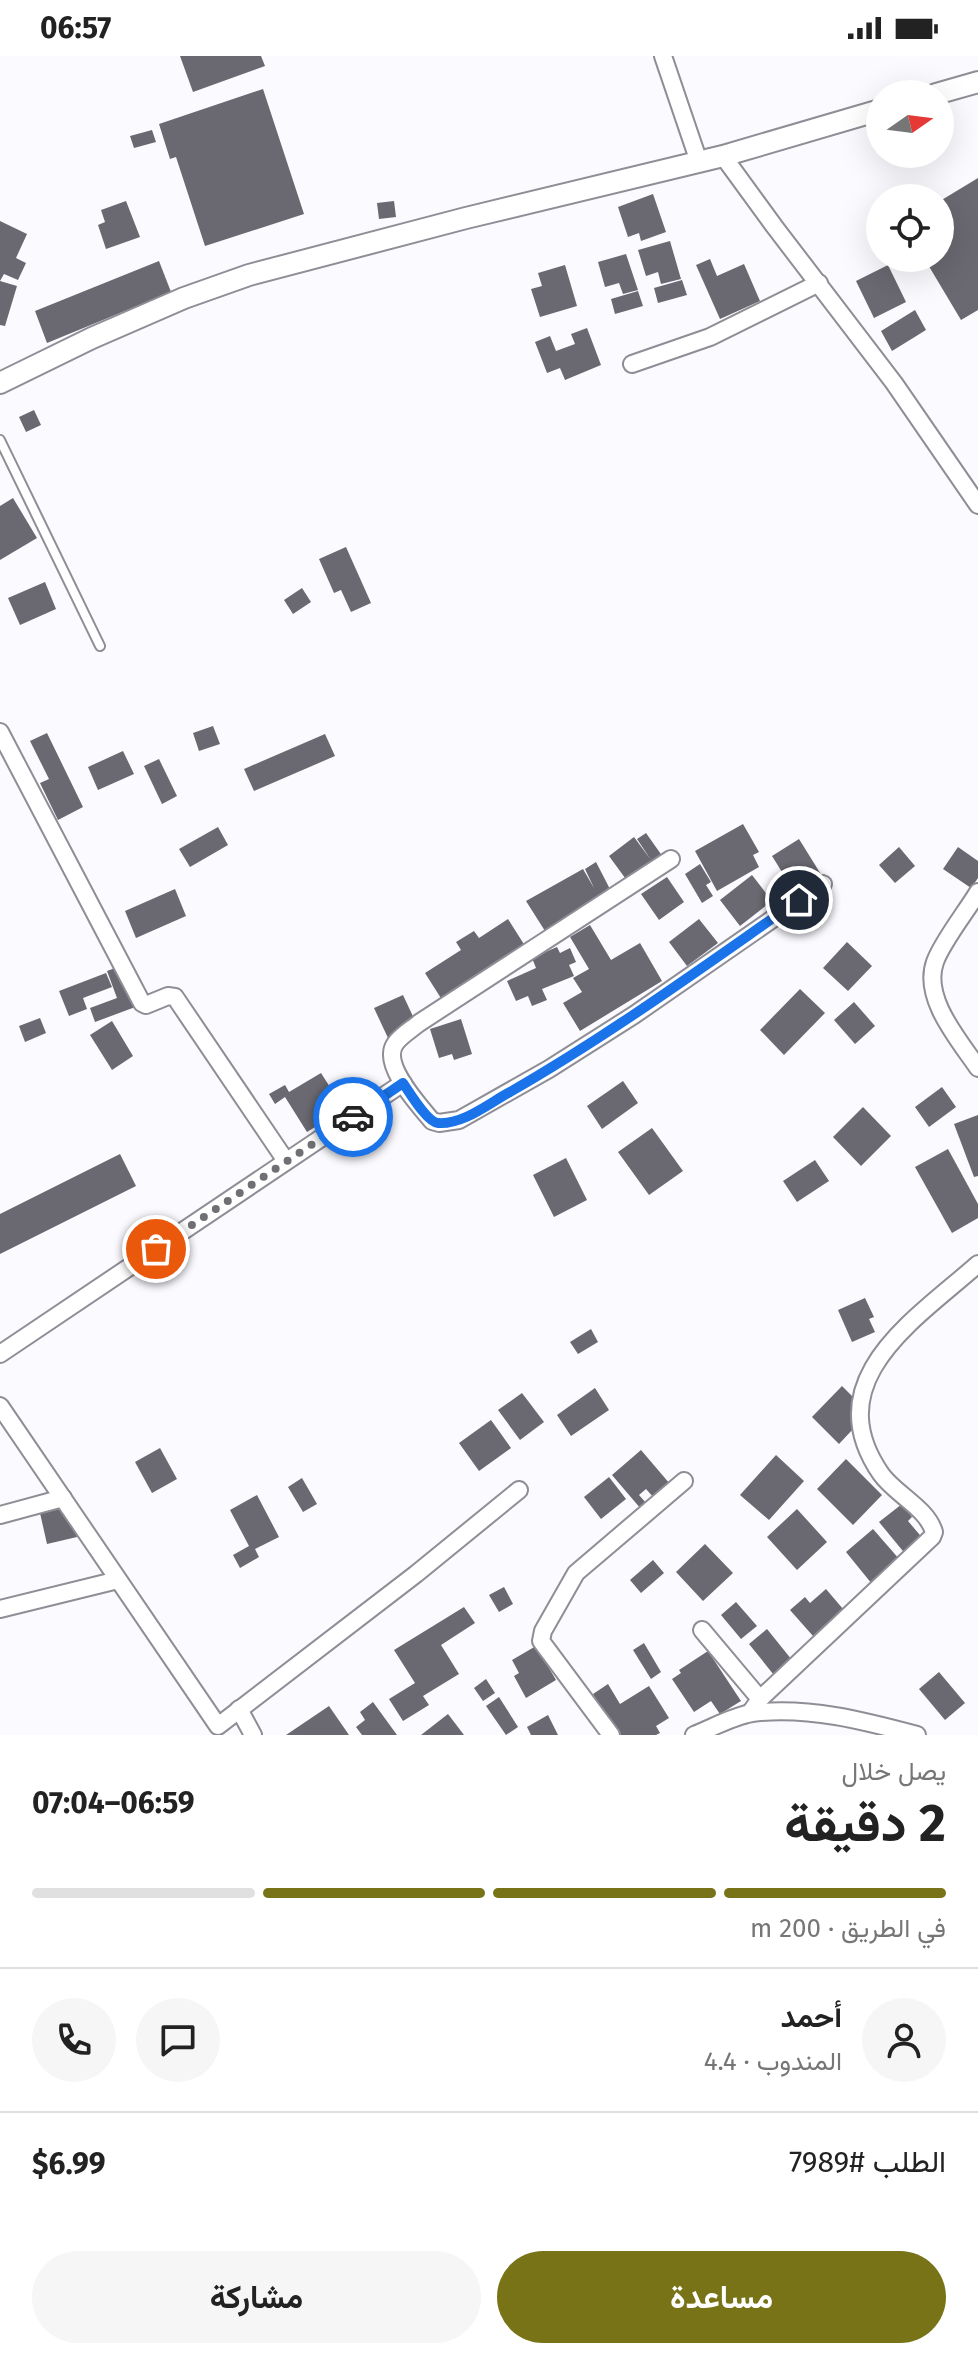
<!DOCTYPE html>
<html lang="ar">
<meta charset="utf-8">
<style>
:root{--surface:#fff;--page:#f6f6f6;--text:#222;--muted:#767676;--line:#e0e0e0;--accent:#777316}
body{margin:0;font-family:"Fira Sans",Vazirmatn,sans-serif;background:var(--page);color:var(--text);direction:rtl;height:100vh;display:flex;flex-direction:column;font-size:30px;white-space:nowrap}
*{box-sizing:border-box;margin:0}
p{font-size:26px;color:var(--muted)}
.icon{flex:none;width:44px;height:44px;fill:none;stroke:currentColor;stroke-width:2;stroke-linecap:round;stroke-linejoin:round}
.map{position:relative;height:1679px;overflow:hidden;direction:ltr}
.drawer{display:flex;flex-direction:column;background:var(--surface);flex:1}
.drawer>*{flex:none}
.needle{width:52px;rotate:76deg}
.fabs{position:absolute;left:866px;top:24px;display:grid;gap:16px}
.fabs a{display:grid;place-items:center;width:88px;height:88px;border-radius:50%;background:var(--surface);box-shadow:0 8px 32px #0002;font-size:40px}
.pin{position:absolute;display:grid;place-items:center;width:68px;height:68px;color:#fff;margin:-34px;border:4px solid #fff;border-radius:50%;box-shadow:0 2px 8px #0007}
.courier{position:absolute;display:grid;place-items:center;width:80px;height:80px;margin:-40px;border:6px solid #1a73e8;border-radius:50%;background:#fff;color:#222;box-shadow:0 2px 10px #0007}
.overview em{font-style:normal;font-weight:700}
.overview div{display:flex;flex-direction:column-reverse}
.overview{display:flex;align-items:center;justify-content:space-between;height:136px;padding:0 32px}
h1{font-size:52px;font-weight:700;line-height:60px}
.bar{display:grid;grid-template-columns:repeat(4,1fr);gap:12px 8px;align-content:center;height:96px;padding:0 32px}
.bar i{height:10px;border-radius:6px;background:var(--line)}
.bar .on{background:var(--accent)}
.bar p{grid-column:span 4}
.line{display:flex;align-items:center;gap:20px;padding:0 32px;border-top:2px solid var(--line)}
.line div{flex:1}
.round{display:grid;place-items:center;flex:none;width:84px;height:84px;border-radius:42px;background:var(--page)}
.primary-button{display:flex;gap:16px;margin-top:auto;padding:16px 32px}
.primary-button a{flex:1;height:92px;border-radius:48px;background:var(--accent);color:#fff;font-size:32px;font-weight:700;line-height:92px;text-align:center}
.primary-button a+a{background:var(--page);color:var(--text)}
.status{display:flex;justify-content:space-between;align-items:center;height:56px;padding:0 40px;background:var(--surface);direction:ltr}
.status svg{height:22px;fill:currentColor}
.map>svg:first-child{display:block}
</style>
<div class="status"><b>06:57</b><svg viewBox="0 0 49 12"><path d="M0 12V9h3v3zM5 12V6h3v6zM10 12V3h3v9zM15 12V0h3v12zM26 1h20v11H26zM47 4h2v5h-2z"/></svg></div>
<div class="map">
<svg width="978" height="1679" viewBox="0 0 978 1679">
<rect width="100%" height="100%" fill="#fbfaff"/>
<!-- building -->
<g fill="#6a6870">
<polygon points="180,0 261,0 265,10 193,36"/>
<polygon points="263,33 304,158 205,190 176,101 170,103 159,68"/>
<polygon points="152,74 156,86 134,92 130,80"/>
<polygon points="978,122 978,254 961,264 924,202 940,202 940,145"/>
<polygon points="653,138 666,176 641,185 639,177 628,181 618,151"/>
<polygon points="126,145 140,181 106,193 98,169 105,166 101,154"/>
<polygon points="394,145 396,161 379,163 377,147"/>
<polygon points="0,165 27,178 16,202 26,207 18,224 4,218 0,225 17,230 5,270 0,269"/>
<polygon points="670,185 681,223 661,228 658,216 646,220 638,194"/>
<polygon points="626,198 638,234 623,238 619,227 605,231 598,206"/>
<polygon points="710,203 717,220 744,208 760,245 720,263 696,209"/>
<polygon points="159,205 171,236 47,287 35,255"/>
<polygon points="565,209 577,250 540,261 531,233 542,230 538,217"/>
<polygon points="888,209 906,246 874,262 856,225"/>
<polygon points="682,224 687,239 658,247 654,232"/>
<polygon points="638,235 643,250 615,258 611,243"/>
<polygon points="915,254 926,274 892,295 881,275"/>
<polygon points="587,272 601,309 565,324 560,312 547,317 535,286 550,280 556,295 575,288 571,278"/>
<polygon points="34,354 41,369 26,376 19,361"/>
<polygon points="13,442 37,482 0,504 0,450"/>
<polygon points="346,491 371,547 351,556 341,534 334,537 319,503"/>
<polygon points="45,526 56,553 20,569 8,542"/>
<polygon points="302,532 311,546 293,558 284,544"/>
<polygon points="213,670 220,688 199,695 193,677"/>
<polygon points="47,677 83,751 58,764 40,727 49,723 30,685"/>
<polygon points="325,678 335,700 254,735 244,713"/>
<polygon points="123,695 134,718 98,734 88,711"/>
<polygon points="159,703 177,740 162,748 144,710"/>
<polygon points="743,768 759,796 753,799 759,811 717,835 695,795"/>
<polygon points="218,771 228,789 190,811 179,793"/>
<polygon points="646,777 663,801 628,826 609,800 634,781 651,804 637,783"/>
<polygon points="799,783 822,820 795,837 772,800"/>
<polygon points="899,791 915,810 895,827 879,809"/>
<polygon points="958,791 978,805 978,822 971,832 943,813"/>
<polygon points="596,806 612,837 601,843 599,839 545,875 526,845 583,813 594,832 585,813"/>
<polygon points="700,808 711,826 706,829 713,840 702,847 685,818"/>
<polygon points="752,819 772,845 740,870 720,844"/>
<polygon points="667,821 684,846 659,864 641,838"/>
<polygon points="175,833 186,860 136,882 125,855"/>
<polygon points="508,863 527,893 444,947 425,917 461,894 456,886 474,875 479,882"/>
<polygon points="699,863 718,887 687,910 669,886"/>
<polygon points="590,869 611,904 640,887 662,925 580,975 563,947 582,936 573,922 589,913 570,881"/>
<polygon points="847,886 872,910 848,935 823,912"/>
<polygon points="557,891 560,897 570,892 576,906 569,909 574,920 542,933 547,944 532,950 528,940 516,945 507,925 536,912 532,902"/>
<polygon points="123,909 138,950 95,966 90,952 117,942 107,915"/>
<polygon points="106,917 112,931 83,942 87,953 69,960 59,935"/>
<polygon points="800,933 825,957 784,999 760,974"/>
<polygon points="403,939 417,969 388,982 374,952"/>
<polygon points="854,946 875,970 855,988 834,964"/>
<polygon points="40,962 46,977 25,986 19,970"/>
<polygon points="461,963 472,998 454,1004 452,998 439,1002 430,973"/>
<polygon points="112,965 133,1000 112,1014 90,979"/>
<polygon points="321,1017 344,1053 307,1076 285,1041 275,1048 269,1038 285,1029 289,1036"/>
<polygon points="623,1025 638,1047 602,1073 587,1050"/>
<polygon points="942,1031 956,1051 929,1071 915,1051"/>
<polygon points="356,1034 367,1050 353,1060 342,1043"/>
<polygon points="863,1051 891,1080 861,1110 833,1081"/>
<polygon points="978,1059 978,1120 974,1121 954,1068"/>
<polygon points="652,1072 683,1115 649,1139 618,1096"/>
<polygon points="948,1093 978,1148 978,1162 952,1177 915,1111"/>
<polygon points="120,1098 136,1130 0,1198 0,1158"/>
<polygon points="566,1102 587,1144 554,1161 533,1119"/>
<polygon points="815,1104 829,1125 797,1146 783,1125"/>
<polygon points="865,1242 874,1261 869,1263 875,1276 852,1286 838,1254"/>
<polygon points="591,1273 598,1286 578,1298 570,1286"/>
<polygon points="842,1330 858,1346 851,1369 854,1372 839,1388 812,1361"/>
<polygon points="595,1332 609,1354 571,1380 557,1359"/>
<polygon points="522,1337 544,1366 520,1384 498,1354"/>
<polygon points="491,1364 511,1392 479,1415 459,1387"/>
<polygon points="160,1392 177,1423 152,1437 135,1406"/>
<polygon points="641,1394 670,1428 654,1442 646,1433 639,1439 647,1448 641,1453 612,1419"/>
<polygon points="776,1399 804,1425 769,1464 740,1439"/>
<polygon points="846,1403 882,1439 853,1469 817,1433"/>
<polygon points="609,1421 626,1443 601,1463 584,1441"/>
<polygon points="302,1422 317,1448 303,1456 288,1431"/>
<polygon points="257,1439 279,1481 255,1493 259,1501 240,1512 233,1499 249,1490 230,1454"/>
<polygon points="902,1448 912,1461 908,1465 925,1485 907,1500 879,1466"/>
<polygon points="59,1453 75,1470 77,1481 47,1488 40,1457"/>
<polygon points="797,1453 827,1486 797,1514 767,1481"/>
<polygon points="873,1473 900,1504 872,1528 846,1496"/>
<polygon points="705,1488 733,1517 703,1545 676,1516"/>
<polygon points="653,1504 664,1517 641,1537 630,1524"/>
<polygon points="504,1531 513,1548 499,1556 489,1539"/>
<polygon points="826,1533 843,1553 813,1580 790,1554 805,1541 810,1547"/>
<polygon points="736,1546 757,1570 741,1583 721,1559"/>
<polygon points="464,1551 475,1567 441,1589 459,1618 423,1640 429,1649 403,1665 389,1643 415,1627 394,1594"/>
<polygon points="767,1573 796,1609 778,1624 749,1588"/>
<polygon points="644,1587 661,1616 651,1623 633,1594"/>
<polygon points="536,1590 556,1624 526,1642 514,1620 519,1617 512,1604"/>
<polygon points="708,1595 741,1645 720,1658 711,1645 694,1656 672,1623 681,1617 679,1614"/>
<polygon points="939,1616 965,1647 945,1664 919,1633"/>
<polygon points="486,1623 495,1637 483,1645 474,1632"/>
<polygon points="608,1628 620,1648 649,1630 669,1662 656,1670 660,1677 656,1679 618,1679 593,1638"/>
<polygon points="499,1641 518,1671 506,1679 486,1650"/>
<polygon points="373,1646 397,1679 362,1679 356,1671 365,1664 360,1656"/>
<polygon points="329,1650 349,1679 286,1679"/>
<polygon points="448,1658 464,1679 421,1679"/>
<polygon points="548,1659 558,1679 531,1679 527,1671"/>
</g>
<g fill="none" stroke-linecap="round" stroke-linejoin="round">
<defs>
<polyline id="service" points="0,384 100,590"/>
<g id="minor">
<polyline points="663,0 699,106"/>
<polyline points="723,100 774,170 894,327 978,449"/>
<polyline points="632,308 710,281 819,227"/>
<polyline points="0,676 142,947 146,949 168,940 175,941 286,1105"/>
<path d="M671,803L419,967C412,973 400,980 395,988C381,1009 419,1049 432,1065L439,1067L459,1064L549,1013L634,959L823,828"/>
<path d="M978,836C966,856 942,886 935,906C922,942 959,984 978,1012"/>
<polyline points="0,1298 403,1027"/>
<polyline points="0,1350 218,1670 416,1518 519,1434"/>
<polyline points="0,1459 63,1442"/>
<polyline points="0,1553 118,1524"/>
<polyline points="702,1574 760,1643"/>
<polyline points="239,1653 253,1679"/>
<path d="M750,1657L760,1643L932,1481L934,1476C927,1452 895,1438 881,1418C816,1324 916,1263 978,1208"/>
<polyline points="611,1679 541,1585 543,1575 576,1517 684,1425"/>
<path d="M694,1679C712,1672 733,1660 752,1657C808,1650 865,1665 917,1679"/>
</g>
<g id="tertiary">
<polyline points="936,38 978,26"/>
<polyline points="0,327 92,282 184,242 249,219 466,162 723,100 880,54"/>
</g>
</defs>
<!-- service casing -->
<use href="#service" stroke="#8f8d95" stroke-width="12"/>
<!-- minor casing -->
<use href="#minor" stroke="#8f8d95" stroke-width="20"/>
<!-- tertiary casing -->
<use href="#tertiary" stroke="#8f8d95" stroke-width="24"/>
<!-- service -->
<use href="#service" stroke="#fff" stroke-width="8"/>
<!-- minor -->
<use href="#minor" stroke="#fff" stroke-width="16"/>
<!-- tertiary -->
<use href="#tertiary" stroke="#fff" stroke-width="20"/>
</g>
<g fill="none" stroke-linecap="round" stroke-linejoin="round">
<!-- done -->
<polyline stroke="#706f73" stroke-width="8" stroke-dasharray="0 14.4" points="156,1193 353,1061"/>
<!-- route -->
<path stroke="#1a73e8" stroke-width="10" d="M353,1061L403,1027C410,1037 427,1066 438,1067C463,1069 489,1047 510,1036C611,978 704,910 799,844"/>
</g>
</svg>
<div class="fabs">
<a><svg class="needle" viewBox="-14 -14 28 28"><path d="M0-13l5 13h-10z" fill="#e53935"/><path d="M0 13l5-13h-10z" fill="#767676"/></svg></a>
<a><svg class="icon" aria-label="locate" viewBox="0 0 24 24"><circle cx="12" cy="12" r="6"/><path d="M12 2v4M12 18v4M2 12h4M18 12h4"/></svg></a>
</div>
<div class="pin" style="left:156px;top:1193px;background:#ea580c"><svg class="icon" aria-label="bag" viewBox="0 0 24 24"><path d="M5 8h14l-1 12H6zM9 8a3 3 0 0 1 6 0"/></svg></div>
<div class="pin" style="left:799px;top:844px;background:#1f2937"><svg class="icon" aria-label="home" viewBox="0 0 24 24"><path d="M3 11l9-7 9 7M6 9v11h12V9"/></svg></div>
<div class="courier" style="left:353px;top:1061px"><svg class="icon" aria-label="car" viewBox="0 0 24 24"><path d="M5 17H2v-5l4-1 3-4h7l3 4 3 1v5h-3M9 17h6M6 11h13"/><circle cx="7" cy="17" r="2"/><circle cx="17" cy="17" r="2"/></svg></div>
</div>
<section class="drawer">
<div class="overview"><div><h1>2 دقيقة</h1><p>يصل خلال</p></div><em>06:59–07:04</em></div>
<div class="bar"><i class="on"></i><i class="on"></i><i class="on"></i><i></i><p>في الطريق · 200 m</p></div>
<div class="line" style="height:144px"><a class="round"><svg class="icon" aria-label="person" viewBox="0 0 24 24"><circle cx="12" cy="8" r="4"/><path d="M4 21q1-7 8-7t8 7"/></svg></a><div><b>أحمد</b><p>المندوب · 4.4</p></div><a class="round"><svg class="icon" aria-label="chat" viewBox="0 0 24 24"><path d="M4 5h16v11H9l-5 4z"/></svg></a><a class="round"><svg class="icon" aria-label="phone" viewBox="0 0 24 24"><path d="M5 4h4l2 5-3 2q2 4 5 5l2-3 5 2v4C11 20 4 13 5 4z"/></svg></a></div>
<div class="line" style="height:104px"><div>الطلب #7989</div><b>$6.99</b></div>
<div class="primary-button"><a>مساعدة</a><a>مشاركة</a></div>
</section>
